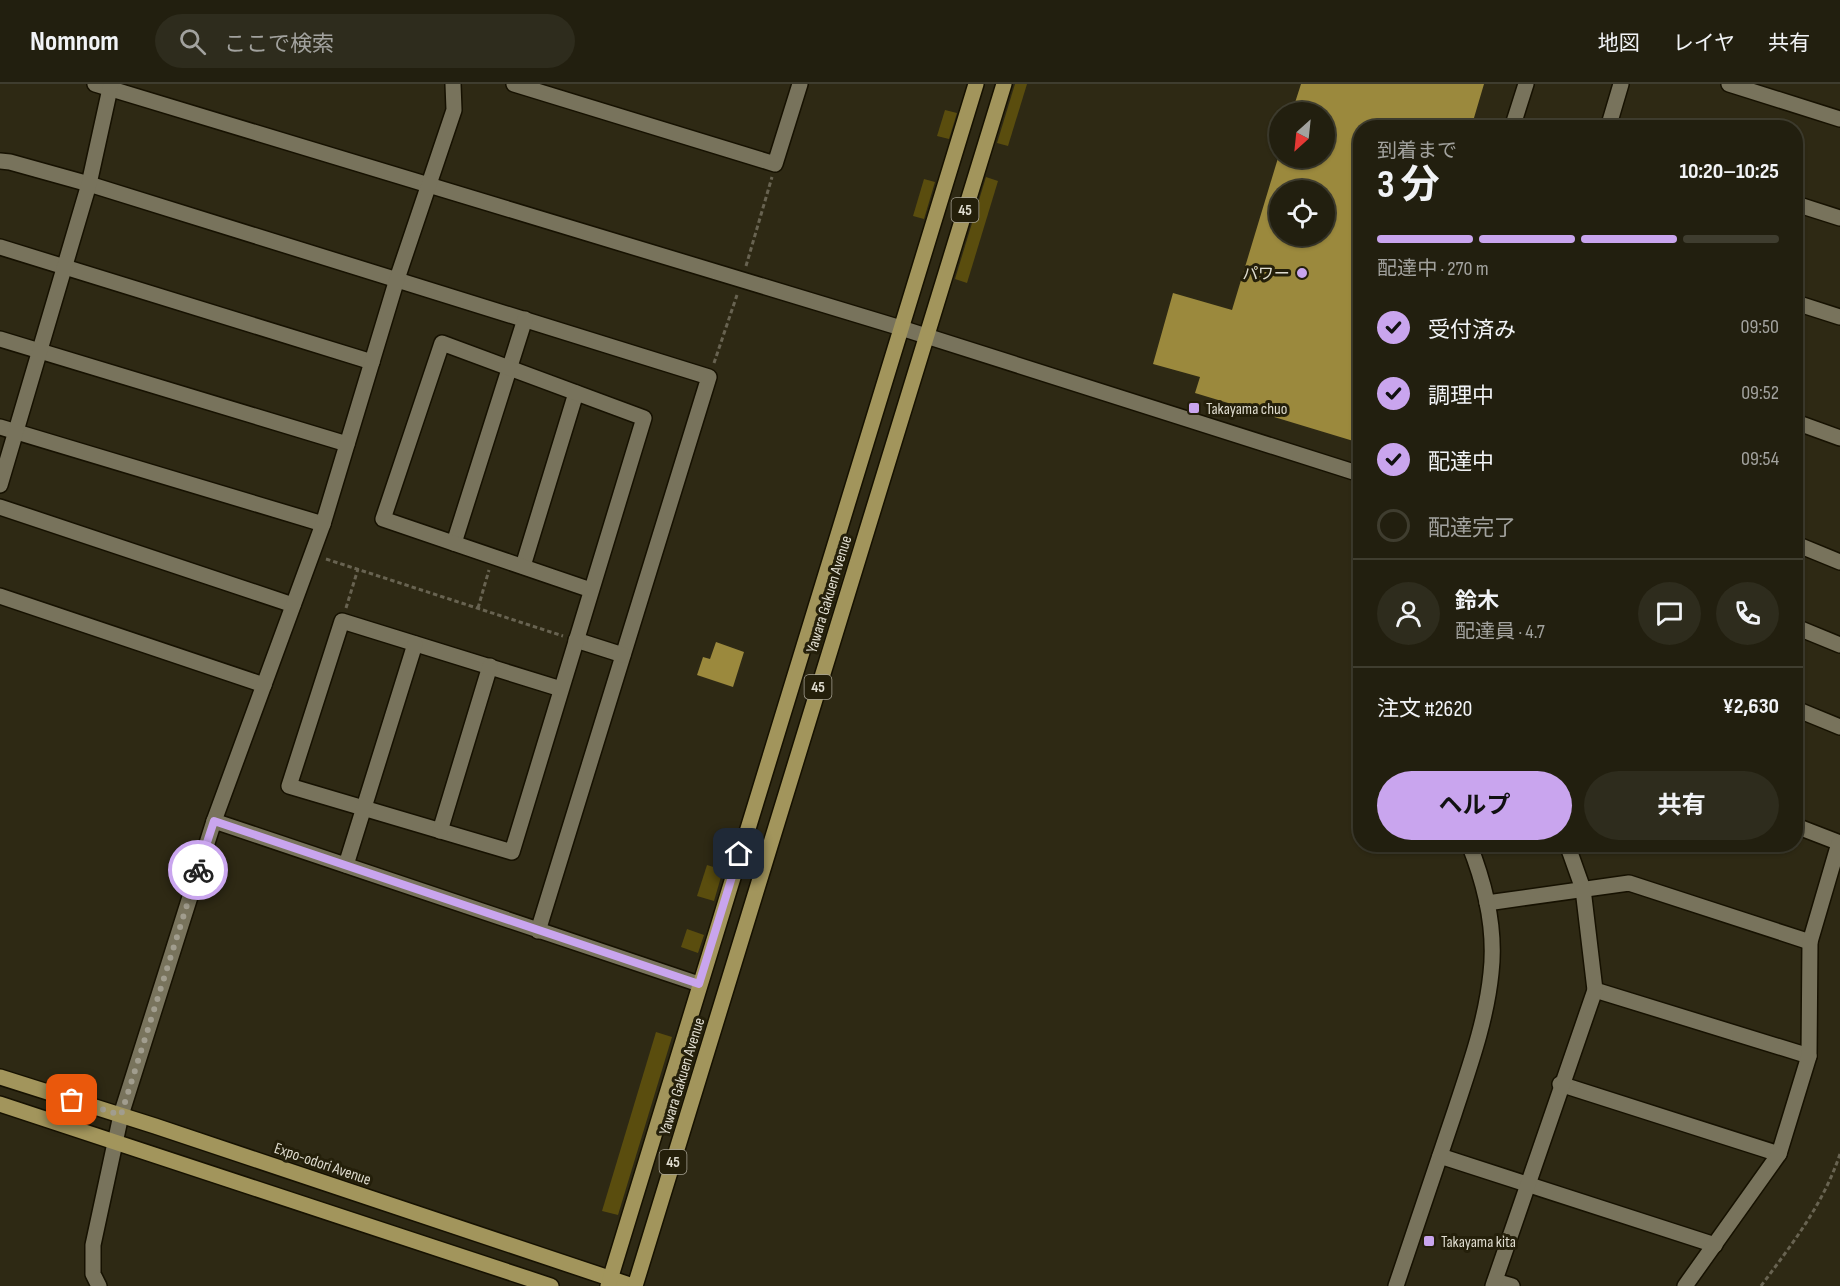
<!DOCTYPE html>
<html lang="ja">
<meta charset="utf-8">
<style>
:root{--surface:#221f0f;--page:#2e2c1d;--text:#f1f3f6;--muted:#a2a29e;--line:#3f3d2f;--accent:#c9a5ee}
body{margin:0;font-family:"Sofia Sans Condensed","Noto Sans JP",sans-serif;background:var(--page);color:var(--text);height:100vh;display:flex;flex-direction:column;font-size:22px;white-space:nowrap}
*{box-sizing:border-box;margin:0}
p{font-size:20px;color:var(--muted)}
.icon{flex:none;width:33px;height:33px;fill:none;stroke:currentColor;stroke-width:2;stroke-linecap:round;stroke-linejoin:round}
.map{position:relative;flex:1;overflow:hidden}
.side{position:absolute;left:1353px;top:36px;width:450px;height:732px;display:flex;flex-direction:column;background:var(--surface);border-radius:24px;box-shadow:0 2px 4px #0004,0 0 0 2px var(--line)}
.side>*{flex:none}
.needle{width:39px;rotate:207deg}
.buttons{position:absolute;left:1269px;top:18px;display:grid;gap:12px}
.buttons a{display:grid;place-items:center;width:66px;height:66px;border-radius:50%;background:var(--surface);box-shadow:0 2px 4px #0004,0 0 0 2px var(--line);font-size:30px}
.pin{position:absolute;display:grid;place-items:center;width:51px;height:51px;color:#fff;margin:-26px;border-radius:12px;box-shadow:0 3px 9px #0006}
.courier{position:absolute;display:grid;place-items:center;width:60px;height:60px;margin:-30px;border:4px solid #c9a5ee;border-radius:50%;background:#fff;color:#222;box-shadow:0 2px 8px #0007}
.overview em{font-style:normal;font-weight:700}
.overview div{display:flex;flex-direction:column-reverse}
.overview{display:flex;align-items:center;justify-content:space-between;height:102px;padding:0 24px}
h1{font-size:39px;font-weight:700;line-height:45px}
.bar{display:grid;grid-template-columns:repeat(4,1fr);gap:9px 6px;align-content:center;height:72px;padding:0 24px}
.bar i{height:8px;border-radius:4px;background:var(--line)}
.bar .current{background:var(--accent)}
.bar p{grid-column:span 4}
.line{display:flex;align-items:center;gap:15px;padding:0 24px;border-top:2px solid var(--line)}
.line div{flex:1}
.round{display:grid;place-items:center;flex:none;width:63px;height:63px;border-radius:32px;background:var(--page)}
ol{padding:0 24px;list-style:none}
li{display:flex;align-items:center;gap:18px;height:66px}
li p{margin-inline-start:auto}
li .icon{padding:6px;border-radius:50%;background:var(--accent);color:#111;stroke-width:4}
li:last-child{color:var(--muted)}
li i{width:33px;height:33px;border:3px solid var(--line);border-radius:50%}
.cta{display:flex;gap:12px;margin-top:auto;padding:12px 24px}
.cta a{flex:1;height:69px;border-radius:36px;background:var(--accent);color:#111;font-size:24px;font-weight:700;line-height:69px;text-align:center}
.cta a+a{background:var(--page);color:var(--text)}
header{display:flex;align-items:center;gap:36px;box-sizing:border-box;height:84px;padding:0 30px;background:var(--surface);border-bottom:2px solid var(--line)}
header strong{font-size:28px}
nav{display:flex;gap:33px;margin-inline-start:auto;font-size:21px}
.search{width:420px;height:54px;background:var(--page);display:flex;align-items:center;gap:15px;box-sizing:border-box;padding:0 21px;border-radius:33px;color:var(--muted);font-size:22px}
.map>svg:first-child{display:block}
</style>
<header>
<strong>Nomnom</strong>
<div class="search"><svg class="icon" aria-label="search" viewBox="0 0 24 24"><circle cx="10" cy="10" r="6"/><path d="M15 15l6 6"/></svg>ここで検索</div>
<nav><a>地図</a><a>レイヤ</a><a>共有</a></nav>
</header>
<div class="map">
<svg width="1840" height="1202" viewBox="0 0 1840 1202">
<rect width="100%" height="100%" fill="#2e2914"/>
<!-- green -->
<g fill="#5a4d0e">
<polygon points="1015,0 1027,0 1008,62 997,59"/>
<polygon points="945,26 957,29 949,55 937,52"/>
<polygon points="986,93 998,97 967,199 955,195"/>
<polygon points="924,95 935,98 924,135 913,132"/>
<polygon points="707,781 723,786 714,817 697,812"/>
<polygon points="687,845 704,851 698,869 681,863"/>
<polygon points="656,948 672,953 618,1131 602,1127"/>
</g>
<!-- building -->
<g fill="#9b893d" fill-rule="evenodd">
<path d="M1301,0H1484L1471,44H1360V359L1195,309L1200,293L1153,280L1173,209L1232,226L1278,74H1324V28H1292ZM1280,106H1324V152H1280Z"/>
<polygon points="716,558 744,568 733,603 697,591 703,573 710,575"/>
</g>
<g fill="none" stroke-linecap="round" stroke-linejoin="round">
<defs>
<g id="minor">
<polyline points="95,0 901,244 1360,390"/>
<polyline points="514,0 775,80 800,0"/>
<polyline points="1729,0 1840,35"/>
<polyline points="1512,44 1526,0"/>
<polyline points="1608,44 1621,0"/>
<polyline points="0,77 10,78 89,100 709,293 538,847"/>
<polyline points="1796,120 1840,134"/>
<polyline points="0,163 372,278"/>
<polyline points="1796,219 1840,233"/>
<polyline points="0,255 347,360"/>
<polyline points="1796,338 1840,354"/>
<polyline points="0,343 323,440"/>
<polyline points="0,401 89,100 111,0"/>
<polyline points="0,423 293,521"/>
<polyline points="454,459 525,235"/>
<polyline points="1796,460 1840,478"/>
<polyline points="523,482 576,309"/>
<polyline points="0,512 264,601"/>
<polyline points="1796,543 1840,561"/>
<polyline points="576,556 623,571"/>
<polyline points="561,605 342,537 289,702 512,768 644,334 442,259 383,435 591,506"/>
<polyline points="1796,625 1840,643"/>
<polyline points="214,737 699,900"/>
<polyline points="1796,742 1840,759"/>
<polyline points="440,747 490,582"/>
<polyline points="346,781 415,560"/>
<polyline points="1487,819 1629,799 1810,858"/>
<polyline points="1595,906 1809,972"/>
<polyline points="1560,1000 1779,1070"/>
<polyline points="1440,1072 1715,1161"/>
<polyline points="1495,1197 1512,1202"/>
<polyline points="99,1202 93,1190 93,1161 121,1031 214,737 323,440 397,195 454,26 453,0"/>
<path d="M1396,1202C1415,1145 1435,1087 1454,1030C1469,984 1486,938 1491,889C1496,846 1485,800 1469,760"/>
<polyline points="1493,1202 1595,906 1583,805 1567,760"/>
<polyline points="1685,1202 1779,1070 1809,972 1810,858 1839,759"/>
</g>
<g id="major">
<polyline points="0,993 155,1042 633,1202"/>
<polyline points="0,1020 551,1202"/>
<polyline points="608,1202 976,0"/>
<polyline points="635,1202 1004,0"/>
</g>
</defs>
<!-- minor casing -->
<use href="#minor" stroke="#161101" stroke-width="18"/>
<!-- major casing -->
<use href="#major" stroke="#161101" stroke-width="18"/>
<!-- path -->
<g stroke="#686351" stroke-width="3" stroke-dasharray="4.5 3" stroke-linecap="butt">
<polyline points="746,182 772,93"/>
<polyline points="714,279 737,211"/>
<polyline points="326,475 563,552"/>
<polyline points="346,524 358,485"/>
<polyline points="478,524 489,486"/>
<path d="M1761,1202C1792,1160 1823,1121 1840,1070"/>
</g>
<!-- minor -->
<use href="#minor" stroke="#78735c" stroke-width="15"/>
<!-- major -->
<use href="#major" stroke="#a2955c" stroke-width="15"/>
</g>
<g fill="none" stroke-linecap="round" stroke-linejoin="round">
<!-- done -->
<polyline stroke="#a19d8e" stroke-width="6" stroke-dasharray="0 10.8" points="72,1016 121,1031 198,786"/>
<!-- route -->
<polyline stroke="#c9a5ee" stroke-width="8" points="198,786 214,737 699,900 739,770"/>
</g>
<!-- markers -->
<g fill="#c9a5ee" stroke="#241f0a" stroke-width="2">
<circle cx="1302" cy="189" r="6"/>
<rect x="1188" y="318" width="12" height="12" rx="3"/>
<rect x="1423" y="1151" width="12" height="12" rx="3"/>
</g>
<g text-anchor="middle" stroke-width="6" stroke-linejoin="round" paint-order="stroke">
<!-- shield labels -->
<g fill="#241f0a" stroke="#a7a394" stroke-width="1.5">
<rect x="951.5" y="114" width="27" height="24" rx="4.5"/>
<rect x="804.5" y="591" width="27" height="24" rx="4.5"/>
<rect x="659.5" y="1066" width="27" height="24" rx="4.5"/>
</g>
<g font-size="15" font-weight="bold" fill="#dfdccf">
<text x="965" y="131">45</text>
<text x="818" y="608">45</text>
<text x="673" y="1083">45</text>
</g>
<!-- poi labels -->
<g font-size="16" fill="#dfdccf" stroke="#241f0a" text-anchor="start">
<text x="1290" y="195" text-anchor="end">パワー</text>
<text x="1206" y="330">Takayama chuo</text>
<text x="1441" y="1163">Takayama kita</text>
</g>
<!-- street labels -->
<g font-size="16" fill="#dfdccf" stroke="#241f0a">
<text transform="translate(828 510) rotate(-73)" y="6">Yawara Gakuen Avenue</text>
<text transform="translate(681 992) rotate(-73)" y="6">Yawara Gakuen Avenue</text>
<text transform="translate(323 1079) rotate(19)" y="6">Expo-odori Avenue</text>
</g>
</g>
</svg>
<div class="buttons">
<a><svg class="needle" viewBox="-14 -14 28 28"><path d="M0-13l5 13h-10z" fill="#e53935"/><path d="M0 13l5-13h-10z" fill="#a2a29e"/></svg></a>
<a><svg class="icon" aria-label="locate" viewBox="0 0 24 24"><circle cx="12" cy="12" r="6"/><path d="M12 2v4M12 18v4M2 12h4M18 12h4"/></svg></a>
</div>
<div class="pin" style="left:72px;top:1016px;background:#ea580c"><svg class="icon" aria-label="bag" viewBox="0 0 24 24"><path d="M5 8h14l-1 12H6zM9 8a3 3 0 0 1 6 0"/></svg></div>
<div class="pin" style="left:739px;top:770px;background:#1f2937"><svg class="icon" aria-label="home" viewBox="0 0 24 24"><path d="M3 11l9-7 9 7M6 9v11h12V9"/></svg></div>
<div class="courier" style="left:198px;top:786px"><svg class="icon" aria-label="bike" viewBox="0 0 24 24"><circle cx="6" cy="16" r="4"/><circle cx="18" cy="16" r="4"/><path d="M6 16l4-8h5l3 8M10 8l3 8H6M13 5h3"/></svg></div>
<section class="side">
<div class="overview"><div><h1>3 分</h1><p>到着まで</p></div><em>10:20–10:25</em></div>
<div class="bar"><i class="current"></i><i class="current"></i><i class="current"></i><i></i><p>配達中 · 270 m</p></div>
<ol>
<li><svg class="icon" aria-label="check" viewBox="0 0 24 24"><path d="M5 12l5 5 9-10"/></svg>受付済み<p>09:50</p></li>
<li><svg class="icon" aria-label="check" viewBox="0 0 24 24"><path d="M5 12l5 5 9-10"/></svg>調理中<p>09:52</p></li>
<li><svg class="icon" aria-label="check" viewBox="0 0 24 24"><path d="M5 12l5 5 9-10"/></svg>配達中<p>09:54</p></li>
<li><i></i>配達完了</li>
</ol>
<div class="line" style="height:108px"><a class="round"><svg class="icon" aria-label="person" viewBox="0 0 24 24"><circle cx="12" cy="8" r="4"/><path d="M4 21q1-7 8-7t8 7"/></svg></a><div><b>鈴木</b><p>配達員 · 4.7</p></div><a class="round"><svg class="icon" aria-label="chat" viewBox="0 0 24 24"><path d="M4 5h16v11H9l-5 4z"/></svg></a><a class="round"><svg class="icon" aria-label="phone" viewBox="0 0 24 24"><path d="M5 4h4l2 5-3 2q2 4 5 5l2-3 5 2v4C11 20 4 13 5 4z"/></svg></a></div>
<div class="line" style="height:78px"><div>注文 #2620</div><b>¥2,630</b></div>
<div class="cta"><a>ヘルプ</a><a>共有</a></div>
</section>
</div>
